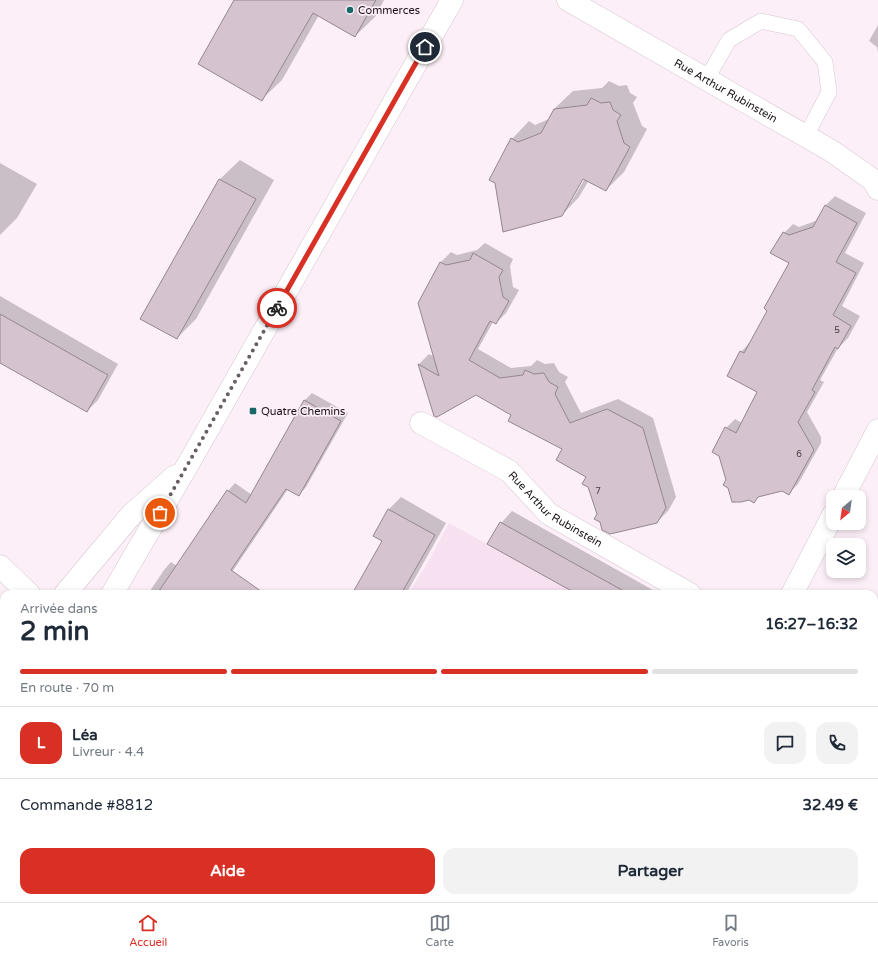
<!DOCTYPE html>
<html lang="fr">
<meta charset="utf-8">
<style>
:root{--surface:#fff;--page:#f2f2f3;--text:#1f2937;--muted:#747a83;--line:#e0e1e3;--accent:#d93025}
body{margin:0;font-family:"Varela Round",sans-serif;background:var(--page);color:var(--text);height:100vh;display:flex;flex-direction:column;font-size:15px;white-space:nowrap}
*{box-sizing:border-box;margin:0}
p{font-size:13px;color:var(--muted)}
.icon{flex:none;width:22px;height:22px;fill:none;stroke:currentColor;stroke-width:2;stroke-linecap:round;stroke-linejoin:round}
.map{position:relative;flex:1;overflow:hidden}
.details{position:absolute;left:0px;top:590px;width:878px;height:312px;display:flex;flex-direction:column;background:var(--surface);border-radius:12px 12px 0 0;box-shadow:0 2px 6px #0003}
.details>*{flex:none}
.needle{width:26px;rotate:209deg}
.fabs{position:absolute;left:826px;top:490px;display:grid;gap:8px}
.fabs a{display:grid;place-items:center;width:40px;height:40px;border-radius:8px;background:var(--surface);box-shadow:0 2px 6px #0003;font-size:20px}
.pin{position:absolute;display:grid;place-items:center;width:34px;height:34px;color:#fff;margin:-17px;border:2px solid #fff;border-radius:50%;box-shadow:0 1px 4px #0007}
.courier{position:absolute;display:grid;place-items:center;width:40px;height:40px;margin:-20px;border:3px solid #d93025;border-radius:50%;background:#fff;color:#222;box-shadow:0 1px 5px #0007}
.headline em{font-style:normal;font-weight:800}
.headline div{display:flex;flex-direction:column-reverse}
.headline{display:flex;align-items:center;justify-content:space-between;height:68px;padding:0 20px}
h1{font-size:26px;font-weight:800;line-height:30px}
.bar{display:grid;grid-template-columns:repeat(4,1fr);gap:6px 4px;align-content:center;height:48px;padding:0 20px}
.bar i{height:5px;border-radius:3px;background:var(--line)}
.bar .active{background:var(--accent)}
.bar p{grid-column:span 4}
.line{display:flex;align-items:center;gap:10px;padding:0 20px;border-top:1px solid var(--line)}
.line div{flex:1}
.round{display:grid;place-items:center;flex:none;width:42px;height:42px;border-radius:12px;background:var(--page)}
.primary-button{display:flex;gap:8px;margin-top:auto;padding:8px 20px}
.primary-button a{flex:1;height:46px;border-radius:12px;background:var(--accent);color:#fff;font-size:16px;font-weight:800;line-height:46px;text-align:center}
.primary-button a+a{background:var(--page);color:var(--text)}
.tabs{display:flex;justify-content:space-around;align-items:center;height:56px;border-top:1px solid var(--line);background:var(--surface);font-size:11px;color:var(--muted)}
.tabs a{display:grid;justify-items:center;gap:2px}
.tabs .active{color:var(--accent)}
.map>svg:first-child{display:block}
</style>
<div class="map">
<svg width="878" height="902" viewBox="0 0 878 902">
<rect width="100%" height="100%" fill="#fdeff8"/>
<!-- built -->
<g fill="#f7e0f0">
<polygon points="449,523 577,594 408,594 428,562"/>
<polygon points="0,735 4,739 4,898 166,898 170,902 0,902"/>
<polygon points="352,898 863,898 871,902 355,902"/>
</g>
<!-- shadow -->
<g fill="#0003" fill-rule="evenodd">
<polygon points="235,0 384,0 375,17 355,36 319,15 282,80 262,99"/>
<polygon points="878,25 878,52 877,47 869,41"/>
<path d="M609,81L619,86L627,85L630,93L637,97L633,103L642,126L647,129L624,172L606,190L589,180L579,197L562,215L512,139L529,121L535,125L549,119L555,108L573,91L602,88ZM585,174L587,175L571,202H569Z"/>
<polygon points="240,160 274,180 196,319 177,338 141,318 220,179"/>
<polygon points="0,163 37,184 17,218 0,235"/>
<polygon points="835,196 866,213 845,253 864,263 842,306 860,316 848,338 838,348 820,380 824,382 807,412 821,437 821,443 798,484 788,494 782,490 760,496 754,501 749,499 733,503 727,480 726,428 735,419 742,423 759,391 741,352 750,342 769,310 790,263 784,233 793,224 799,227 818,220 826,205"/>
<polygon points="485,243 513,259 510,266 513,287 519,290 506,313 496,323 493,322 478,349 511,368 531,366 537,360 545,364 554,363 559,372 568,377 565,382 581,413 618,399 653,418 676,497 668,511 657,522 598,514 588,476 563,449 512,414 476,394 435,415 419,364 429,354 435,357 420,302 441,262 451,252 457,255 477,250"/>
<polygon points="0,296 118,364 98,400 87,411 0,362"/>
<polygon points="312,393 348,413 306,487 299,495 288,489 228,578 208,594 148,594 164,570 171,562 177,566 228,491 235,483 252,495 305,400"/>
<polygon points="401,497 446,523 406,594 353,594 383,541 374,535 389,509"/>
<polygon points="512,511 660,594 579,594 501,523"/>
<polygon points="878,642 878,737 874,746 874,650"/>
<polygon points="874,812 878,814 878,867 874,865"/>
<polygon points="566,898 661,898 669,902 564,902"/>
</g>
<!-- building -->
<g fill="#d5c4cf" stroke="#958691">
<polygon points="234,0 376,0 355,37 313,13 262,101 198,64"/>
<polygon points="591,98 601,103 610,102 613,110 621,115 617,121 624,143 630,147 606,191 583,179 562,216 503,232 495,183 489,180 511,138 518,142 541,133 554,109 587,105"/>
<polygon points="219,179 256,199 177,339 140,319"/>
<polygon points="825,205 857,223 836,262 856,273 833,315 851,326 838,349 835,347 812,390 815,392 798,422 814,450 789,495 782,491 758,497 754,503 749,500 741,502 732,502 728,488 723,485 726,480 719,456 712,452 725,427 736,433 757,392 727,376 740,351 744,353 767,311 764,308 789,263 770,253 783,232 789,235 813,227"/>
<polygon points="473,253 503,270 499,277 503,297 509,301 496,324 490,321 469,360 500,378 523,375 525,370 534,374 544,373 549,382 558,387 555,394 570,423 607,409 643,428 666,508 657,523 610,534 602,530 600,522 594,519 597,514 588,487 582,484 586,477 556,460 562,449 508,421 511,415 476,395 437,417 434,416 418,364 439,376 418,303 440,262 446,265 470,260"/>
<polygon points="0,314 108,375 87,412 0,363"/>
<polygon points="304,400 341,421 299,496 286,489 231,570 265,594 157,594 227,490 246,503"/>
<polygon points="388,509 435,535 401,594 352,594 382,541 373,536"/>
<polygon points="500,522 629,594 577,594 487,544"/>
</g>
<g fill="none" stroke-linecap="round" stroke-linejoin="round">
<defs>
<polyline id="service" points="706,80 729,40 761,21 798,29 825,62 829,92 806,136"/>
<g id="minor">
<path id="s1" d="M568,0L830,150L873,180L878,189"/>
<path id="s2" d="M421,423L509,471L549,514L690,594"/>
<polyline points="843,497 878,430"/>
<polyline points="792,594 833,515"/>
<polyline points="874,888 878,890"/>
<polyline points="280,898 284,902"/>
</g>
<g id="secondary">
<polyline points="0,566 29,594"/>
<polyline points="65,594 132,514 175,476"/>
<polyline points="112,594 190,461 452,0"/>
<polyline points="0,698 4,693"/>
<polyline points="0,786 4,781"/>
<polyline points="203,898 207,902"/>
<polyline points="308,898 312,902"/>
</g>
</defs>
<!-- service casing -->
<use href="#service" stroke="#d6c5d0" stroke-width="16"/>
<!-- minor casing -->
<use href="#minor" stroke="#d6c5d0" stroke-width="23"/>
<!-- secondary casing -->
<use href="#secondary" stroke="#d6c5d0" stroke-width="23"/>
<!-- service -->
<use href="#service" stroke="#fff" stroke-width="15"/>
<!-- minor -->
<use href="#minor" stroke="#fff" stroke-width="22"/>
<!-- secondary -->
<use href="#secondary" stroke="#fff" stroke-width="22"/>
<!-- tram -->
<g stroke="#645b61" stroke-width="1">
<polyline points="0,619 4,623"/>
<polyline points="0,646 4,665"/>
<polyline points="0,726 4,704"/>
<polyline points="244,898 247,902"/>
<polyline points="263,898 267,902"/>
</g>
</g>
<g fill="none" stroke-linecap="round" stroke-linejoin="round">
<!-- done -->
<polyline stroke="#685f65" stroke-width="4" stroke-dasharray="0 7.2" points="160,513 277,308"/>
<!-- route -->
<polyline stroke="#d93025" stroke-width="5" points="277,308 425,47"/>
</g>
<!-- markers -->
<g fill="#196766" stroke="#fdeff8" stroke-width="1.5">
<circle cx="350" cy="10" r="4"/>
<rect x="249" y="407" width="8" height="8" rx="2"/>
</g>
<g text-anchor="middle" stroke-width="3.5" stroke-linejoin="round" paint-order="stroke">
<!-- number labels -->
<g font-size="9" fill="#473e44">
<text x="837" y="333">5</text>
<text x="799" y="457">6</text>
<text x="598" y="494">7</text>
</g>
<!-- poi labels -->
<g font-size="11" fill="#181216" stroke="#fdeff8" text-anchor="start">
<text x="358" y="14">Commerces</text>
<text x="261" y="415">Quatre Chemins</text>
</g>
<!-- street labels -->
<g font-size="11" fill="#181216" stroke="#fdeff8">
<text dy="4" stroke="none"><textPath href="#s1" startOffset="182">Rue Arthur Rubinstein</textPath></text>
<text dy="4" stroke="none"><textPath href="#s2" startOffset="161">Rue Arthur Rubinstein</textPath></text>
</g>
</g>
</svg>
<div class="fabs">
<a><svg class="needle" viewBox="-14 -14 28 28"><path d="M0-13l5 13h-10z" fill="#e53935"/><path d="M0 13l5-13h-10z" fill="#747a83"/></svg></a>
<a><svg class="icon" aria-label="layers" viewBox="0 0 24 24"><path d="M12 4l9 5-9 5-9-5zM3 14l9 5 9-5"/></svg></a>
</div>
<div class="pin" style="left:160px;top:513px;background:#ea580c"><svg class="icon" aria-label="bag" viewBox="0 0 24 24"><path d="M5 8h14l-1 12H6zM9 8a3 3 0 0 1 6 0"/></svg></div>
<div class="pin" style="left:425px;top:47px;background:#1f2937"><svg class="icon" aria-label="home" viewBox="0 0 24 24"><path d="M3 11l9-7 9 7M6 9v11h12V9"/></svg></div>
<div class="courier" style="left:277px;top:308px"><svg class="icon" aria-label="bike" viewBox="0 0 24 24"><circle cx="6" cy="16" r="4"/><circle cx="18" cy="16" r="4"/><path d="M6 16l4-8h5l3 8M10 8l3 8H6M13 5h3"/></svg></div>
<section class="details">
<div class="headline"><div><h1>2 min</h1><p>Arrivée dans</p></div><em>16:27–16:32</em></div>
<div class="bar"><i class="active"></i><i class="active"></i><i class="active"></i><i></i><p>En route · 70 m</p></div>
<div class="line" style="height:72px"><b class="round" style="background:var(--accent);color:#fff">L</b><div><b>Léa</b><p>Livreur · 4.4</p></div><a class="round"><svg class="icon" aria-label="chat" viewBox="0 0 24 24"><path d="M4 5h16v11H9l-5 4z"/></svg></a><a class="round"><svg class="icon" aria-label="phone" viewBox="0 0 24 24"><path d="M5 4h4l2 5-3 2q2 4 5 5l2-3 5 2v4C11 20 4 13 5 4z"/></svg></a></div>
<div class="line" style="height:52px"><div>Commande #8812</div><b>32.49 €</b></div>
<div class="primary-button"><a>Aide</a><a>Partager</a></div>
</section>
</div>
<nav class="tabs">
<a class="active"><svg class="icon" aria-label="home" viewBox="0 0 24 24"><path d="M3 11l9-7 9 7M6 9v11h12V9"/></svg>Accueil</a>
<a><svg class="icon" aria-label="map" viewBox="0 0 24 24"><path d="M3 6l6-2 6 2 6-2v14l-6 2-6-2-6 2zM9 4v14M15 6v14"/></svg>Carte</a>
<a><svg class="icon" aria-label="saved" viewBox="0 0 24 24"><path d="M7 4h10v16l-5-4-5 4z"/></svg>Favoris</a>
</nav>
